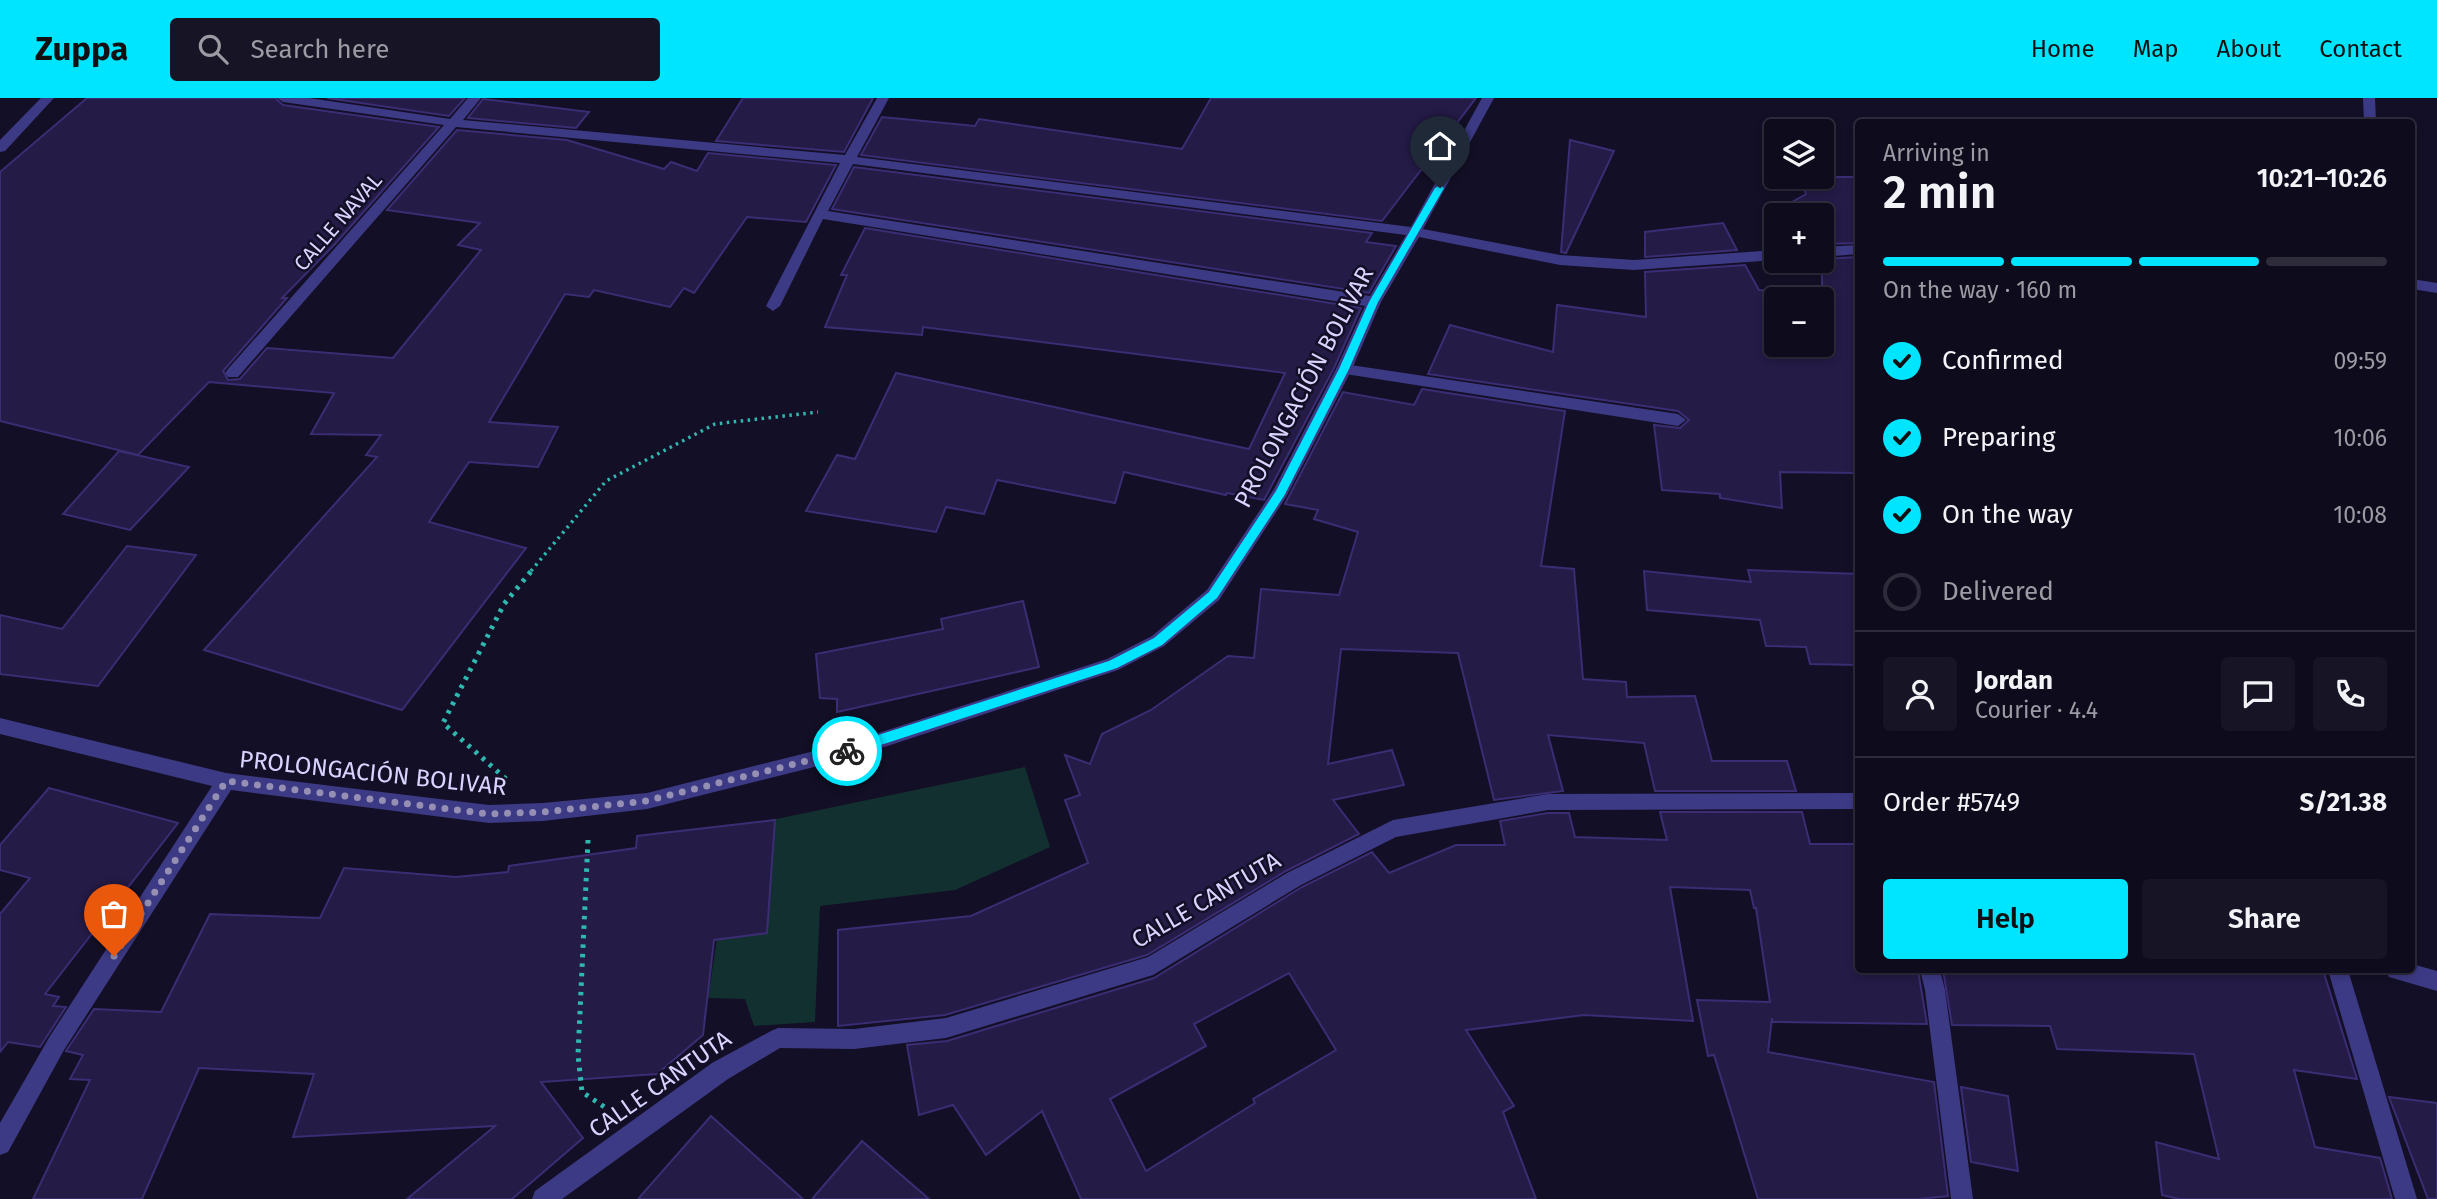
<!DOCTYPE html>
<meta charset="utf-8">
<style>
:root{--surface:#0e0b1c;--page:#171425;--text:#f1f3f6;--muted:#9b9ba3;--line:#2e2b3b;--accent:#00e5ff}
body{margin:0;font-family:"Fira Sans",sans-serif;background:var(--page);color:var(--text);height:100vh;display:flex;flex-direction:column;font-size:26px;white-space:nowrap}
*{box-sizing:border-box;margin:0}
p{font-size:23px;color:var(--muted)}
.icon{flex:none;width:38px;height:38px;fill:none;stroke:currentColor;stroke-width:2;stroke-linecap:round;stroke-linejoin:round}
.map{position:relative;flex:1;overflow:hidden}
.side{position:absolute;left:1855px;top:21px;width:560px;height:854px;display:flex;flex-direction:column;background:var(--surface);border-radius:7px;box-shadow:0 4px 10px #0003,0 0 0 2px var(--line)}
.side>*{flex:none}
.buttons{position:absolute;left:1764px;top:21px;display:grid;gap:14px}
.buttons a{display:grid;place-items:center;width:70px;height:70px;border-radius:7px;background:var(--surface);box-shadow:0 4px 10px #0003,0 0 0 2px var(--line);font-size:35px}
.pin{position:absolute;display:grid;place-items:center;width:60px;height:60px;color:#fff;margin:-72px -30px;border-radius:50% 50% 50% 0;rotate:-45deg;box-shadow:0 0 7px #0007}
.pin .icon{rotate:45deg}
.courier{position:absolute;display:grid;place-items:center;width:70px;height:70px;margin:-35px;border:5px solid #00e5ff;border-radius:50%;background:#fff;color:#222;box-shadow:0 2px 9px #0007}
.headline em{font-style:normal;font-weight:600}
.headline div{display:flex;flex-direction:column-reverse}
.headline{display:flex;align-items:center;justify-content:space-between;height:119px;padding:0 28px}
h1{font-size:46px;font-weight:600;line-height:52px}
.bar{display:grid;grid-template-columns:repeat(4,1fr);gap:10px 7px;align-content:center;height:84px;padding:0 28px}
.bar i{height:9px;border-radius:5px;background:var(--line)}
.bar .selected{background:var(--accent)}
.bar p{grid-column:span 4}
.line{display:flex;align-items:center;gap:18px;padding:0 28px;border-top:2px solid var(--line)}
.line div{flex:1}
.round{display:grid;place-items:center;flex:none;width:74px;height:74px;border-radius:7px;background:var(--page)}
ol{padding:0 28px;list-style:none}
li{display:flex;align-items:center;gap:21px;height:77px}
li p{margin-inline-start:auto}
li .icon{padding:7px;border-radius:50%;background:var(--accent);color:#111;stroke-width:4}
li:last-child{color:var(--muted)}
li i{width:38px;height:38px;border:4px solid var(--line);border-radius:50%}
.cta{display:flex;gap:14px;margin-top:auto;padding:14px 28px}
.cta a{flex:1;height:80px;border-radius:7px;background:var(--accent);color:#111;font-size:28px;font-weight:600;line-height:80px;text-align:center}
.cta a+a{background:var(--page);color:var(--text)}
header{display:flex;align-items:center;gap:42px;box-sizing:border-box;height:98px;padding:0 35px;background:var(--accent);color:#111}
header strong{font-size:33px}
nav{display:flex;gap:38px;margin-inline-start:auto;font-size:24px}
.search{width:490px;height:63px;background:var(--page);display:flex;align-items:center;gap:18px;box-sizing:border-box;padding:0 24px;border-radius:7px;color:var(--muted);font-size:26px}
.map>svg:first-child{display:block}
</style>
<header>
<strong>Zuppa</strong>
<div class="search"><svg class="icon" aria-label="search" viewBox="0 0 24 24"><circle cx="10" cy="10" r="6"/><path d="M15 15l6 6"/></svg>Search here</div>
<nav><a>Home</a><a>Map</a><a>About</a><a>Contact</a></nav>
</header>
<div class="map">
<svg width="2437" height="1101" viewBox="0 0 2437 1101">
<rect width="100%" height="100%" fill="#130f26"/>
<!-- green -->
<polygon fill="#12302f" points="1025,669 1050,749 955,792 820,808 815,924 754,928 745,901 708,900 718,834 762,724"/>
<!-- building -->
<g fill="#241b47" stroke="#3b2d73" stroke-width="2" fill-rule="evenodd">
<polygon points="87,0 275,0 283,7 439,29 335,146 282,200 287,200 223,273 228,282 240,281 267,250 393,260 481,152 458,147 480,125 387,112 457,32 567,42 664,71 671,64 697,73 708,55 836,67 806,124 747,119 694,195 684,190 670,209 594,192 589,199 565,196 489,324 558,329 538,369 469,364 429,424 526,450 402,612 204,552 377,359 366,357 381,337 311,336 334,295 209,284 138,357 0,323 0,74"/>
<polygon points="327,0 465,0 449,18"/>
<polygon points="743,0 873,0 844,54 716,43"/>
<polygon points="1211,0 1476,0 1382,123 861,57 882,19 975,28 979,21 1182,51"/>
<polygon points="483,1 589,14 576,30 468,20"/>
<polygon points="1570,42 1614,53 1566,155 1561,154"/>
<polygon points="854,69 1372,135 1366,144 1396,148 1369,195 832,111"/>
<polygon points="1800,79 1858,79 1858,145 1822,146 1822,117 1798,117 1785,108 1806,96"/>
<polygon points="1723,125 1737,152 1645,159 1645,134"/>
<polygon points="865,130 1361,210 1334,270 1264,402 1227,395 1226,397 1124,374 1115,405 997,382 984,416 946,409 936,434 806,413 837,357 855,361 896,275 1249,351 1285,275 923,229 922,237 825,229 847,177 841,177"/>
<path d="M1858,159V375L1780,374L1782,410L1720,400V396L1662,392L1654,327L1680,330L1689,322L1678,313L1428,276L1450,227L1553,254L1557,207L1646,219L1645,174L1745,167L1759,192L1822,194V161ZM1776,201H1822V247H1776Z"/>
<polygon points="1422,291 1565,313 1541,468 1574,471 1583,581 1626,584 1627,599 1695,598 1712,663 1787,663 1796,693 1655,693 1644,645 1548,637 1563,693 1494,702 1458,555 1341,551 1328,666 1392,652 1404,687 1333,702 1359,736 1286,773 1147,857 945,917 838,928 838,832 971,818 1088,765 1065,702 1080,697 1065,657 1090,666 1102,636 1151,612 1228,558 1254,560 1261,491 1339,497 1358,434 1314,421 1318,412 1285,406 1343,294 1414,307"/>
<polygon points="119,353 189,369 130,432 63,416"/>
<polygon points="127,448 196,457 98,588 0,576 0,517 62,531"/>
<polygon points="1748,472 1858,476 1858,567 1810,566 1806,549 1766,548 1760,522 1647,512 1644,473 1751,484"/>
<polygon points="1023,503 1039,569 837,614 837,601 820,600 816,556 943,531 941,521"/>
<polygon points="49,690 178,725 45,896 59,899 53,908 66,909 40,949 8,944 0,954 0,816 30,780 0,772 0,747"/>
<path d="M1660,714H1802L1810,746H1858V872H1918L1927,926L1772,924V920L1768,954L1934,984L1948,1098L1919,1101H1758L1714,957L1708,958L1697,902L1770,904L1756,810H1754L1750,792L1670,789L1693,923L1584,917L1466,932L1514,1008L1503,1014L1536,1101H1081L1042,1013L986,1057L953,1007L919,1017L907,947L947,943L1154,880L1302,789L1372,754L1389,775L1456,747H1505L1500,723L1548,715H1569L1575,739L1667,742ZM1289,875L1336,952L1253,1001L1255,1005L1146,1073L1110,1001L1206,948L1194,926Z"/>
<polygon points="775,722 767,835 714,842 703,937 657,976 541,984 583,1040 512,1101 407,1101 495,1028 293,1039 314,976 199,970 142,1101 33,1101 90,982 70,981 83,957 66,953 94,911 161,914 210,816 320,820 344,770 456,779 508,774 509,768 636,750 637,738"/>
<polygon points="1943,872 2323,872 2357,981 2294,972 2315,1049 2380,1060 2392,1101 2179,1101 2162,1097 2156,1044 2219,1061 2194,956 2057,951 2050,928 1952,927"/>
<polygon points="1961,989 2008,998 2018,1073 1971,1064"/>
<polygon points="2389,999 2437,1005 2437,1101 2428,1101"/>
<polygon points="711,1018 803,1101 638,1101"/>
<polygon points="862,1043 929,1101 812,1101"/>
</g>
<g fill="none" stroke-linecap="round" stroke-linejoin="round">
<!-- path-far1 -->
<polyline stroke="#2fb8b0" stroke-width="3.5" stroke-dasharray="2.5 4.5" stroke-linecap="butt" points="531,473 606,383 715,326 818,314"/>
<!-- path -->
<g stroke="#2fb8b0" stroke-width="5" stroke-dasharray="3.5 6" stroke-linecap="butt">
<polyline points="506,681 443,625 504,506 533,471"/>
<polyline points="588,742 578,957 582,994 606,1010"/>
</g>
<!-- service -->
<g fill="#3d3a85" fill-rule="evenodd">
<polygon points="2363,0 2375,0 2376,24 2364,24"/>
<polygon points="1344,266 1678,316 1686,322 1678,328 1339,275 1336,271 1339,267"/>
</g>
<!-- minor -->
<g fill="#3d3a85" fill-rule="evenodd">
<polygon points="41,0 54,0 5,53 0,54 0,42"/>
<path d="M277,0H309L450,21L468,0H481L463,22L845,57L877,0H889L857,59L1411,129L1482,0H1494L1423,131L1560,157L1634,162L1776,152V162L1634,172L1560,167L1419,139L1381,204L1352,271L1286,399L1219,502L1164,548L1118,572L854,659L647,711L543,723L489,725L231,692L64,952L8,1054L0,1057V1025L50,938L212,688L0,636V620L226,675L489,707L543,705L647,695L854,643L1107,561L1152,538L1207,492L1274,391L1336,271L1365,208L823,121L780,208L773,213L766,208L840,65L456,29L238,279H228L225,275L228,271L444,27L283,4ZM853,66L1406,137L1370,198L828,113Z"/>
<polygon points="1858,147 1858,156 1822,159 1822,149"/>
<polygon points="2412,181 2437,185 2437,195 2412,191"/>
<polygon points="1858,695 1858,711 1548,712 1396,739 1301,787 1153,877 946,940 854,951 780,950 728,981 562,1101 532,1101 535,1093 712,965 771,933 778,930 854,931 946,920 1148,859 1287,775 1393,722 1548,696"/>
<polygon points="2412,866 2437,873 2437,893 2389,879 2386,872 2412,872"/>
<polygon points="1920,872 1940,872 1945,892 1973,1101 1951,1101 1925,892"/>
<polygon points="2328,872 2348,872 2417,1101 2395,1101"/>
</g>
</g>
<!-- route -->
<polygon fill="#00e5ff" points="1440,87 1444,90 1378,204 1349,271 1284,398 1217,500 1162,547 1117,570 847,658 842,656 842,649 847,647 1109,563 1154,540 1209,494 1276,393 1339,271 1369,204 1435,90"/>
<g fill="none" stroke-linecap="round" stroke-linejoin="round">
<!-- done -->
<polyline stroke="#948fb3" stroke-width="7" stroke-dasharray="0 12.6" points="114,858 226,683 489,716 543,714 646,703 847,653"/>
</g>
<g text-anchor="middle" stroke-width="5" stroke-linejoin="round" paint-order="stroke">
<!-- far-street labels -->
<g font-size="21" fill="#d9d4ff" stroke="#130f26">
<text transform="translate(338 124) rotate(-49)" y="7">CALLE NAVAL</text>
</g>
<!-- street labels -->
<g font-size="24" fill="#d9d4ff" stroke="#130f26">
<text transform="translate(1304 289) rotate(-62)" y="8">PROLONGACIÓN BOLIVAR</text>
<text transform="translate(373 675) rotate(6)" y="8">PROLONGACIÓN BOLIVAR</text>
<text transform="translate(1206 802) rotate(-30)" y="8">CALLE CANTUTA</text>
<text transform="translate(660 986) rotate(-35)" y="8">CALLE CANTUTA</text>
</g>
</g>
</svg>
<div class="buttons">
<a><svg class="icon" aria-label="layers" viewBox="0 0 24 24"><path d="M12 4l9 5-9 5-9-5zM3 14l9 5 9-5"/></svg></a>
<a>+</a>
<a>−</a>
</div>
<div class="pin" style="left:114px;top:858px;background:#ea580c"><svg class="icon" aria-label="bag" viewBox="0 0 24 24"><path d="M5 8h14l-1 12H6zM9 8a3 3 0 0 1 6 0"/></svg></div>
<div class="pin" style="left:1440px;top:90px;background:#1f2937"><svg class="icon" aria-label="home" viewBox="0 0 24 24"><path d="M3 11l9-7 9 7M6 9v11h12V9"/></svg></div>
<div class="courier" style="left:847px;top:653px"><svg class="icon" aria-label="bike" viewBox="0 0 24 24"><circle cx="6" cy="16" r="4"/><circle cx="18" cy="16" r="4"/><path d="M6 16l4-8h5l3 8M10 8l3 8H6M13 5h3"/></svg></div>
<section class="side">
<div class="headline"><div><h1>2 min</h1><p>Arriving in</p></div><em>10:21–10:26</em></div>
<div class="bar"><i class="selected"></i><i class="selected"></i><i class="selected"></i><i></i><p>On the way · 160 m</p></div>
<ol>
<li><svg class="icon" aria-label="check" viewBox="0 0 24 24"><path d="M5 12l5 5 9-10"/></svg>Confirmed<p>09:59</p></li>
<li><svg class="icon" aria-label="check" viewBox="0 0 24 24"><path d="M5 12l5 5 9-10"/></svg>Preparing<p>10:06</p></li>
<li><svg class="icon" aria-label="check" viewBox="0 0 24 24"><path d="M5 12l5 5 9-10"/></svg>On the way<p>10:08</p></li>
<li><i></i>Delivered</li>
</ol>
<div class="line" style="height:126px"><a class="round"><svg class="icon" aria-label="person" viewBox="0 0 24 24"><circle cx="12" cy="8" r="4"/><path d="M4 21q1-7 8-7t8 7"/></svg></a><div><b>Jordan</b><p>Courier · 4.4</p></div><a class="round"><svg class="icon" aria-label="chat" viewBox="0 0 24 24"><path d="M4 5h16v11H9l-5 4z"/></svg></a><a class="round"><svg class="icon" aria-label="phone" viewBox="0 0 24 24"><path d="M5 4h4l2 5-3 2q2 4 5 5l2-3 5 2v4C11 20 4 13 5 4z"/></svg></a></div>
<div class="line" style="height:91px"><div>Order #5749</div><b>S/21.38</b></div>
<div class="cta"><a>Help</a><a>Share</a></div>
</section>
</div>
